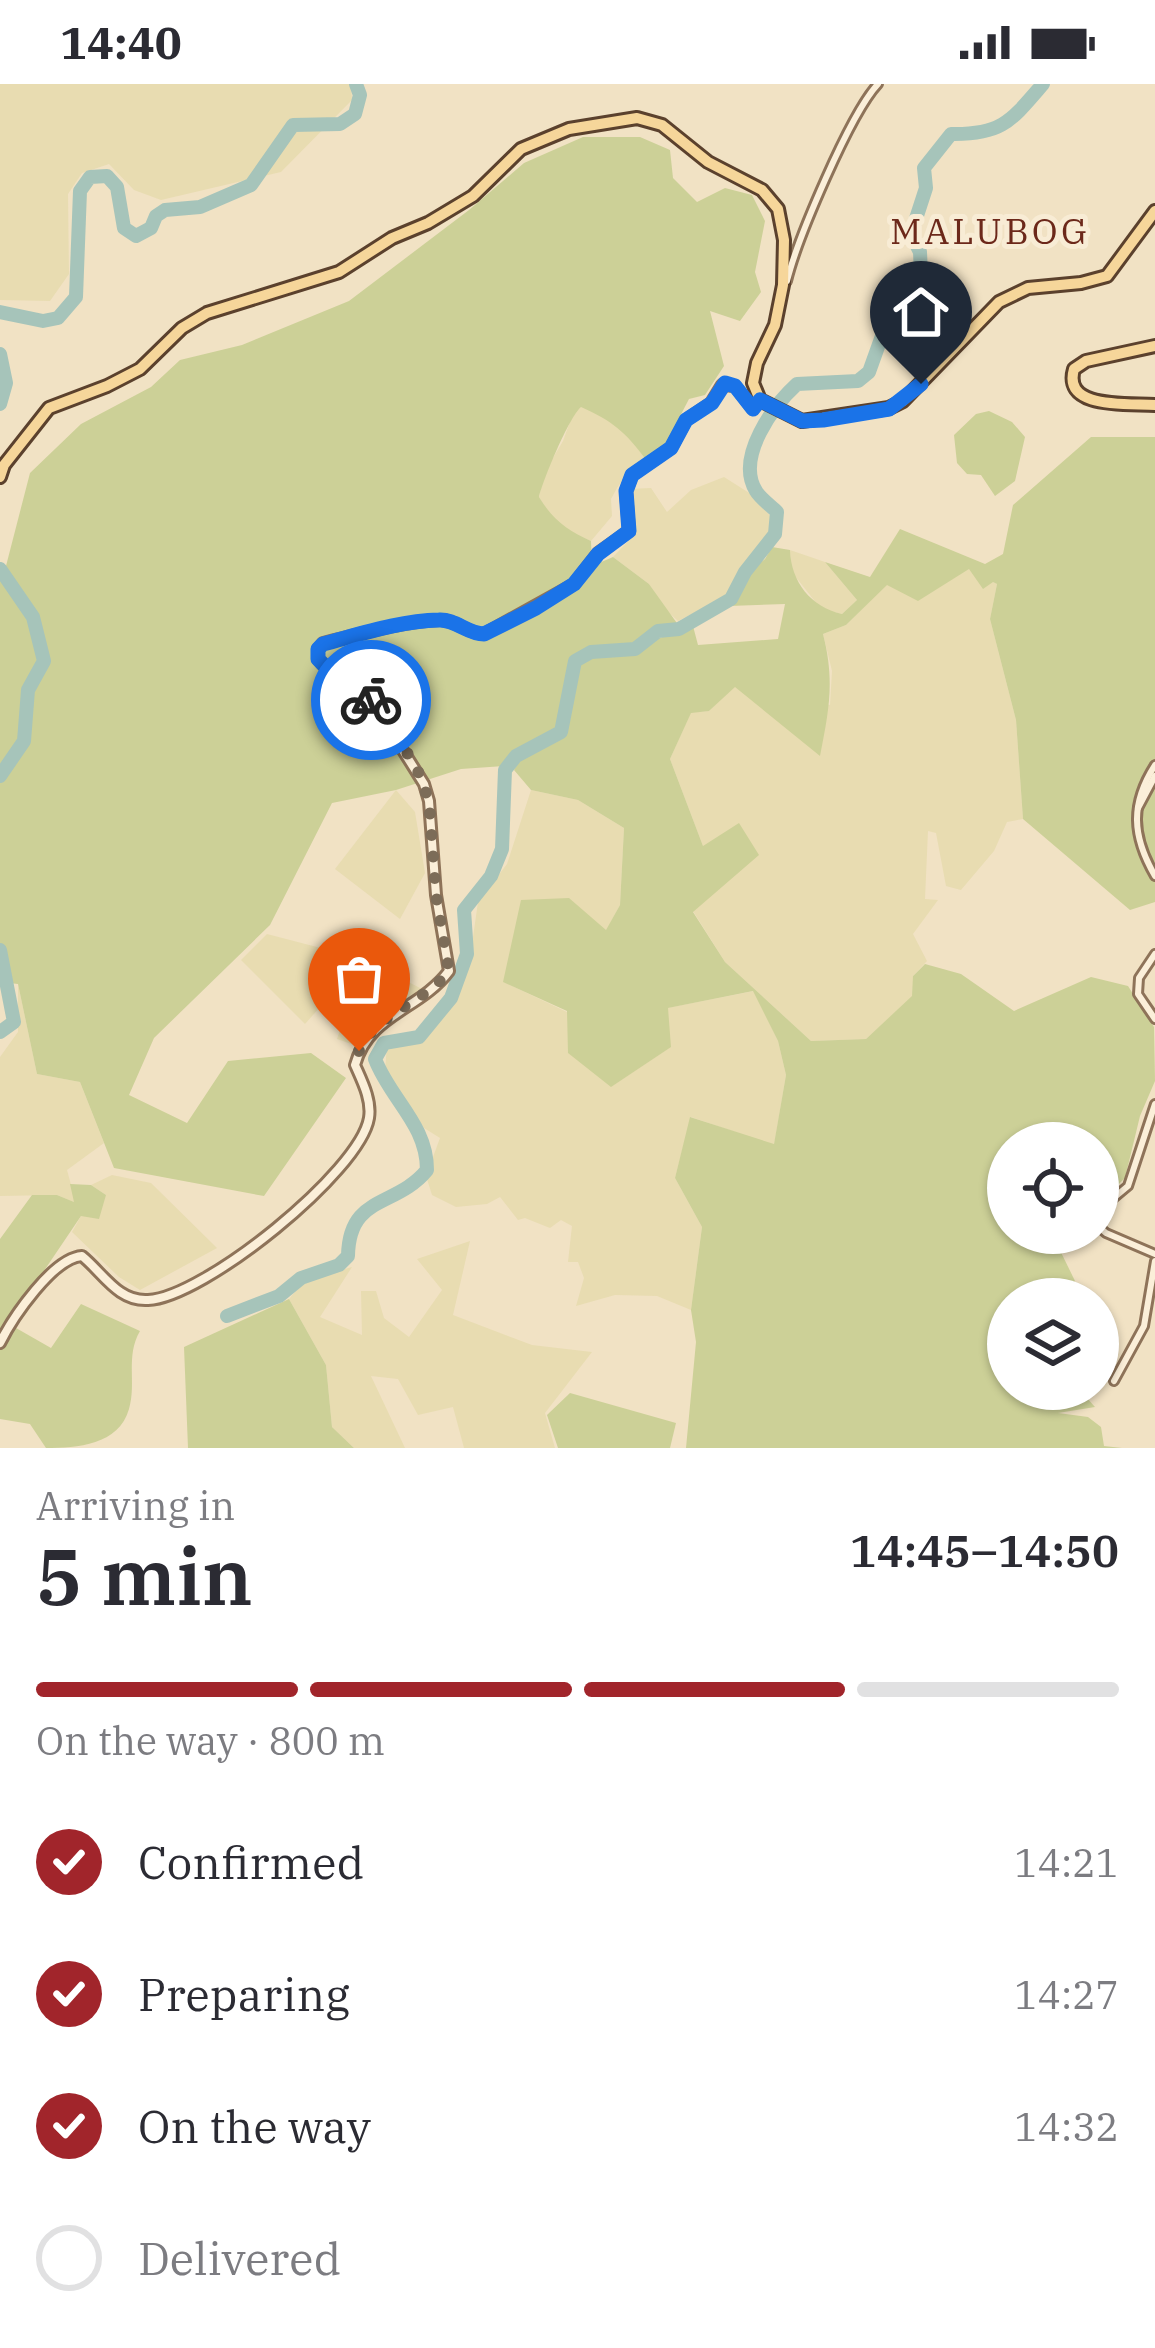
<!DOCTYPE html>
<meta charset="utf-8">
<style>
:root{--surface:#fff;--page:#f2f2f3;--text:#2b2b33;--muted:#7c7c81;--line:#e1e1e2;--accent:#a1252b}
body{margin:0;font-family:"IBM Plex Serif",serif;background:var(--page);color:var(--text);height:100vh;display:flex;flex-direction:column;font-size:45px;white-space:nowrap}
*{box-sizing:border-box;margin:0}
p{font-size:39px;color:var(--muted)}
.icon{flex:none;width:66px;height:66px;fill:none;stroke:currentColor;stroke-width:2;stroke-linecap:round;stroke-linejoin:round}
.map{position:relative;height:1364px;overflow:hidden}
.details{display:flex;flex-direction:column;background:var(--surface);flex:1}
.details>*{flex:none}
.buttons{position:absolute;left:987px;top:1038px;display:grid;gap:24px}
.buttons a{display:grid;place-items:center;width:132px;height:132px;border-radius:50%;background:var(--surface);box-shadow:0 3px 9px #0004;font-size:60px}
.pin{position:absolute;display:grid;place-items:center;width:102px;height:102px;color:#fff;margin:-123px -51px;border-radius:50% 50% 50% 0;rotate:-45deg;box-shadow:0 0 12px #0007}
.pin .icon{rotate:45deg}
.courier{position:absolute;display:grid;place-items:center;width:120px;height:120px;margin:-60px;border:9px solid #1a73e8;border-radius:50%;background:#fff;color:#222;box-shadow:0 3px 15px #0007}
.head em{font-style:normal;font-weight:600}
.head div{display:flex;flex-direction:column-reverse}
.head{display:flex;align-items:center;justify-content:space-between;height:204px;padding:0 36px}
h1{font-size:78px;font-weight:600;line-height:90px}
.bar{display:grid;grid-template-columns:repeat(4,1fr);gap:18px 12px;align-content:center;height:144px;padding:0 36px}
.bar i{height:15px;border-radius:9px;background:var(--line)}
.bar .selected{background:var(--accent)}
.bar p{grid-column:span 4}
ol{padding:0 36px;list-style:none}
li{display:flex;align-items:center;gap:36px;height:132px}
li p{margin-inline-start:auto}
li .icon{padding:12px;border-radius:50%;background:var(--accent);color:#fff;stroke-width:4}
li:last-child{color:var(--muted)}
li i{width:66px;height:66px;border:6px solid var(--line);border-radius:50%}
.status{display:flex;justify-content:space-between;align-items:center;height:84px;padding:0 60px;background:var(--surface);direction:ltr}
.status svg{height:33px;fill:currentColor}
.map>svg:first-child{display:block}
</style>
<div class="status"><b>14:40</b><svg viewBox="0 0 49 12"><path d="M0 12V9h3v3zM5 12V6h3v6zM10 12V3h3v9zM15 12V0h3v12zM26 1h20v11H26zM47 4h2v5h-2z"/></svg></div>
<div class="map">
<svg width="1155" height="1364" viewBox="0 0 1155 1364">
<rect width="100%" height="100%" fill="#f1e2c4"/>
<!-- farmland -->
<g fill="#e8dcb1">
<polygon points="0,0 351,0 352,16 281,88 161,116 134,106 109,80 82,89 68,110 69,190 50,217 0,216"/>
<polygon points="581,322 611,336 630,353 646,376 632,383 617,404 611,415 612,432 591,457 570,448 548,429 539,413 544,389 563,357 573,329"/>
<polygon points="724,393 754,412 771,433 771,445 729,511 678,537 665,525 649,500 613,473 636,449 628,405 651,404 667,428 691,406"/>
<polygon points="790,466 825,478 857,516 842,530 821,525 791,487"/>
<polygon points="969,485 997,500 990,535 1016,636 1023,735 1007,738 994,767 961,806 946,802 936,749 928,747 925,815 938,816 913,850 927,877 913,892 913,912 866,955 811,957 725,878 693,827 703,762 670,675 691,628 709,627 735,602 830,621 832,587 823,550 846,541 887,500"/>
<polygon points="396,706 415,728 425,789 400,835 335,785"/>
<polygon points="531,706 578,716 624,744 620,821 606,847 504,898 567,928 667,924 754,907 778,957 786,991 774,1061 691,1033 675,1094 702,1143 691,1226 657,1212 615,1211 576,1222 584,1194 578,1178 568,1178 572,1142 561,1136 550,1144 525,1134 518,1136 500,1113 487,1120 456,1123 432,1111 426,1092 440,1054 424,1044 385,988 387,960 425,956 450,923 469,881 478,818 507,780"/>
<polygon points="267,850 363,875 305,940 241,876"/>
<polygon points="383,885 422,905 362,949 357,962 337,955 342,940 370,916 359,904"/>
<polygon points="18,900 37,990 80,998 104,1059 67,1086 76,1119 57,1111 0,1112 0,973 18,948"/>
<polygon points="112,1091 151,1099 217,1164 140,1206 119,1193 72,1148 81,1132 106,1111 91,1101"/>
<polygon points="470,1157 453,1231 532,1261 592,1268 545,1329 555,1364 464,1364 453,1323 418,1331 398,1295 371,1292 405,1364 354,1364 332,1343 326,1281 289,1215 305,1196 352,1183 320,1233 362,1251 361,1207 376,1207 384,1234 409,1253 442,1206 417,1175"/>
</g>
<!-- green -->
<g fill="#ccd097">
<path d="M583,53H640L670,66L673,94L697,118L725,104L752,111L765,137L755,188L761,208L740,237L710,227L724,282L705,311L689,315L664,363L646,376C627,349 611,336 581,323C569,333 543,396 539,413C552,435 568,447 591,457L592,482L613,473L649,500L679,542C658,544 646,546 633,564L589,565L574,575L561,646L535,656L504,682L461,685L396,706L332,719L270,841L154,954L129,1011L187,1039L228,977L311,969L346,994L264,1112L114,1084L80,998L37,990L18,900L0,898V488L6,482L30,389L81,340L151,303L180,276L242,261L349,217L469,126L524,79Z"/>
<polygon points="989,327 1012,338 1025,353 1015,397 995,412 981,391 967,390 957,379 954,351 976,330"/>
<path d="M1091,353H1155V818L1130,826L1023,735L1016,636L990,535L997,500L993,498L983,505L969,485L918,517L887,501L846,541L823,550C835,597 829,626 820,672L735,603L709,627L691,629L670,675L703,762L739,739L759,771L693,828L725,878L811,957L866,955L912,912L913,892L925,880L961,890L1014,927L1091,893L1128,902L1154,943L1155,997L1140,1032L1125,1094L1098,1120V1059H1008V1149H1059L1054,1154L1075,1197L1056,1215H1008V1305H1079L1095,1323L1058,1329L1088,1333L1101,1343L1104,1362L1122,1364H686L696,1258L691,1226L702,1143L675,1094L690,1033L774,1060L786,991L778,957L753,907L668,924L671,963L611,1003L568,969L567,927L503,898L521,816L569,814L606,846L620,821L624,744L578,716L531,706L514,686C526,662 555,664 568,643L578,580L587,573L637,570C654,549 672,554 693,542L698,561L778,555L785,520L729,522L747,490L765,475L772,463L790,466C791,498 811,523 842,530L857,516L825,478L870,493L900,445L985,480L1003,470L1013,421Z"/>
<polygon points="70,1100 91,1101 106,1111 99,1135 81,1132 0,1252 0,1155 32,1111 57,1111 74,1118"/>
<polygon points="289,1215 326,1281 332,1343 354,1364 188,1364 184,1263"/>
<path d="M81,1220L140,1247C125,1273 137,1298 129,1325C119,1361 77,1364 46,1364L30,1340L0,1335V1265L16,1244L51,1264Z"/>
<polygon points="570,1309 676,1339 670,1364 558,1364 547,1331"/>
</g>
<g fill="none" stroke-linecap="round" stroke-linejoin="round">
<!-- river -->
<g stroke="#a6c4ba" stroke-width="14">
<polyline points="0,228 43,237 58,234 76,213 80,107 90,93 107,92 117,103 124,144 136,152 151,144 156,132 165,126 200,123 251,101 293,41 340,40 355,30 360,11 356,0"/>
<polyline points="0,270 6,299 0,320"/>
<polyline points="0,485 33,533 44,577 28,606 24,657 0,692"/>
<polyline points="0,866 14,938 0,948"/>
<path d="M227,1232L279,1212L301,1194L339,1181L348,1172C349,1110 396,1124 427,1086C427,1040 390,1015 375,975L384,959L419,953L451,914L467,870L464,826L491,792L502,765L505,686L516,672L561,648L575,577L591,568L635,565L658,547L679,545L731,515L745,488L775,450L777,428C771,422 760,414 756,407C735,373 774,321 797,300L858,297L869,288L888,235L914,211L921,190L920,168L911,150L926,104L924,84L951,50C1002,51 1011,37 1043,0"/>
</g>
<defs>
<g id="minor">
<path d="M787,197C797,156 850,30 878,0"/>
<path d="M1155,681C1130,720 1132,752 1155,792"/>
<polyline points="1138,724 1155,692"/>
<polyline points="1155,870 1139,894 1138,910 1155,935"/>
<polyline points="1098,1127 1128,1102 1155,1020"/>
<polyline points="1098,1142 1106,1149 1155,1170"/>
<polyline points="1114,1297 1144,1242 1155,1177"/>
</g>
<path id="tertiary" d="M0,1259C13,1233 53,1174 82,1172C103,1189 118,1218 148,1216C203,1214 360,1088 369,1034C372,1016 362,997 355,981C369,930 420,926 449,887L436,811L429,717L424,700L372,617L359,602L326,584L318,575V565L323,559C361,550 400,538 439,536C455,535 468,550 484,550L574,500L598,469L629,447L626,407L632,391L671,364L686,336L711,319L722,301L735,302L753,325L760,316"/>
<g id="primary">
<path d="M1155,262L1086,277L1074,285C1062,326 1129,319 1155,321"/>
<polyline points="0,393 4,381 49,324 107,302 140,285 182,244 207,229 339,188 392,154 428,139 473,112 521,65 569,45 637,34 662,41 708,78 762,106 778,125 784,156 783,201 775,241 757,279 753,299 760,316 802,337 889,324 903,317 999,218 1028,204 1081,199 1107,192 1155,127"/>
</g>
</defs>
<!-- minor casing -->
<use href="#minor" stroke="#8e7359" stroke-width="12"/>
<!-- tertiary casing -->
<use href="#tertiary" stroke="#8e7359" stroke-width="14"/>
<!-- primary casing -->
<use href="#primary" stroke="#5b412d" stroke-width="16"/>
<!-- minor -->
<use href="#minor" stroke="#fbefd9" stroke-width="6"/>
<!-- tertiary -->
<use href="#tertiary" stroke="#fbefd9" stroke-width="8"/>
<!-- primary -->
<use href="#primary" stroke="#f6d69a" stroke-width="10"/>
</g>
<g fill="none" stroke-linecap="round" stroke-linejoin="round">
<!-- done -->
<path stroke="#7c6c58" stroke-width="12" stroke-dasharray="0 21.6" d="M359,967C375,929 425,919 449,887L436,811L429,717L416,682L371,616"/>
<!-- route -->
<path stroke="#1a73e8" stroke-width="15" d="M371,616C355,599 333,593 318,575V565L323,560C361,550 400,537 439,536C455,535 468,550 484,550L536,524L574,500L598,470L629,447L626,407L632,391L671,364L686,336L712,319L725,299L735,302L753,325L760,316L802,337L823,336L889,325L921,300"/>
</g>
<g text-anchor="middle" stroke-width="10" stroke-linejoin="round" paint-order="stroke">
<!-- quarter labels -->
<g font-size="36" letter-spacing="3" fill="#6c281a" stroke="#f8ecd5">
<text x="990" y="160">MALUBOG</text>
</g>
</g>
</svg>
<div class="buttons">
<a><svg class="icon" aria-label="locate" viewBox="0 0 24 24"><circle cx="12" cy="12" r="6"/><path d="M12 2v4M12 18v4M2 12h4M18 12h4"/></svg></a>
<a><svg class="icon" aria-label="layers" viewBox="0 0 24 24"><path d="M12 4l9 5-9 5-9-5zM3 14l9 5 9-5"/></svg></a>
</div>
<div class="pin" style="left:359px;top:967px;background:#ea580c"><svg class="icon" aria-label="bag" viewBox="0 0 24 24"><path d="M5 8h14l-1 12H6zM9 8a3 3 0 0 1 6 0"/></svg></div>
<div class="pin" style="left:921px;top:300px;background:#1f2937"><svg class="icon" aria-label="home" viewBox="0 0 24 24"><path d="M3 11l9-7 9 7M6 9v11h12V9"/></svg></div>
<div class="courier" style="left:371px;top:616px"><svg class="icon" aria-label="bike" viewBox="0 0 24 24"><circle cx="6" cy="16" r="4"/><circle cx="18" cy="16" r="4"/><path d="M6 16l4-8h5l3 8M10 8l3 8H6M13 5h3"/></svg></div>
</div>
<section class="details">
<div class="head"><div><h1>5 min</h1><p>Arriving in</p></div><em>14:45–14:50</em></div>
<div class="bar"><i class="selected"></i><i class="selected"></i><i class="selected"></i><i></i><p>On the way · 800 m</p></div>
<ol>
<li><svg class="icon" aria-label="check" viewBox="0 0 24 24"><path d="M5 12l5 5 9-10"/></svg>Confirmed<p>14:21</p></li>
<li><svg class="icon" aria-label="check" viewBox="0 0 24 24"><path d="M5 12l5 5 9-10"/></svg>Preparing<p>14:27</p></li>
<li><svg class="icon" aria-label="check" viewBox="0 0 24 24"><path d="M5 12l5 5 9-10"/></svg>On the way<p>14:32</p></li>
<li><i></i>Delivered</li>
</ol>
</section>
